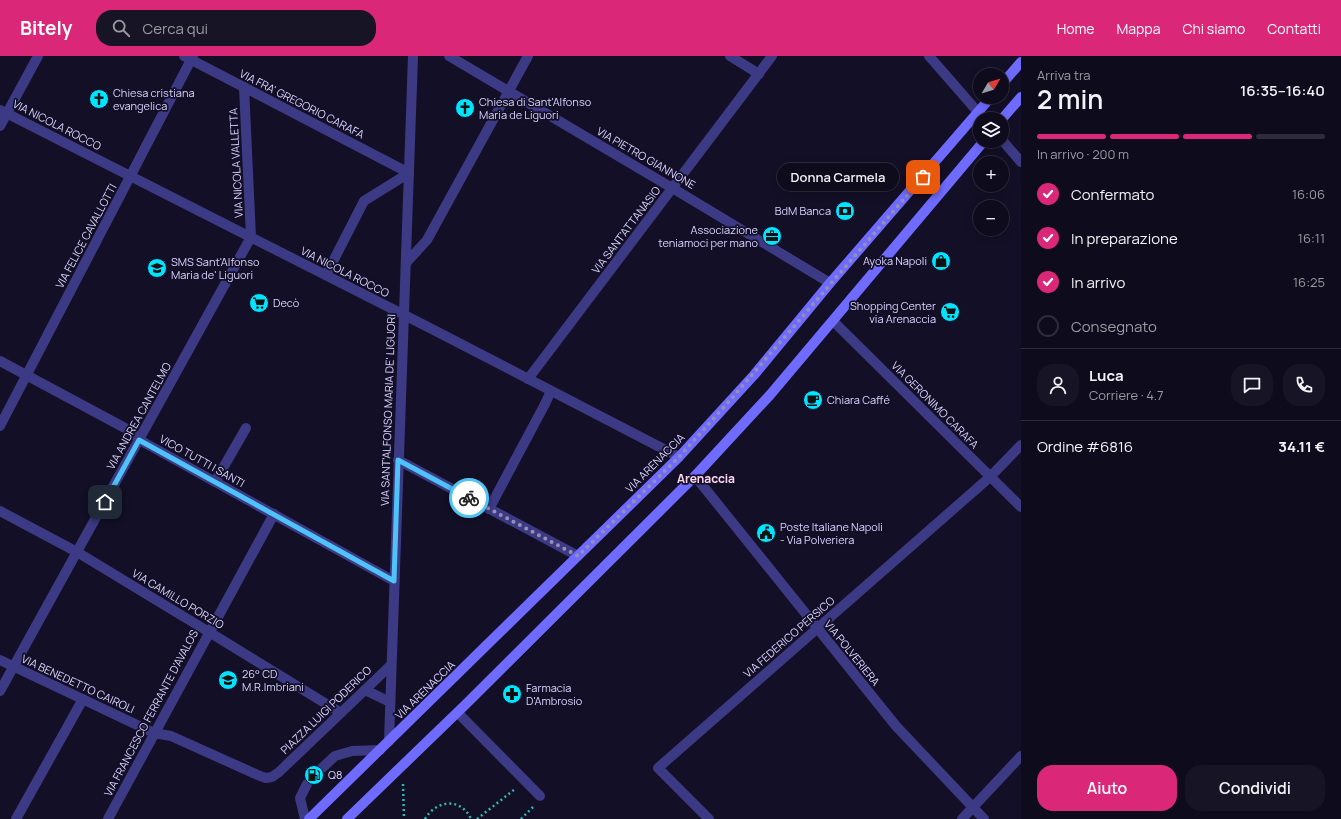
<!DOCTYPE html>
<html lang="it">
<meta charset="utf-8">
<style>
:root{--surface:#0e0b1c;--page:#171425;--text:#f1f3f6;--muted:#9b9ba3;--line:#2e2b3b;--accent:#db2777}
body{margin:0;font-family:Manrope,sans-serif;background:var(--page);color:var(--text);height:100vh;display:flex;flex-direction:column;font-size:15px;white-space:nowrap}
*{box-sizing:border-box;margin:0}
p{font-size:13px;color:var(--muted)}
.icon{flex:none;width:22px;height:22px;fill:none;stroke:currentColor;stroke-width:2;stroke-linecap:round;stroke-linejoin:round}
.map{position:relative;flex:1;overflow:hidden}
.details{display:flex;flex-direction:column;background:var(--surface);width:320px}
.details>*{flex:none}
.needle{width:26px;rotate:52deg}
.fabs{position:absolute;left:973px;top:12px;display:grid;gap:8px}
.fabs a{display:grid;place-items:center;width:36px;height:36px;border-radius:50%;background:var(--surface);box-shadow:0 2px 10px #0003,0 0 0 1px var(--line);font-size:20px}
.pin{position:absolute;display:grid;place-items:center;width:34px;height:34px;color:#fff;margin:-17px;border-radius:8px;box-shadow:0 2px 6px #0006}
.courier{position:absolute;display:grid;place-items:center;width:40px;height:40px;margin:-20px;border:3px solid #4fc3f7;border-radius:50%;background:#fff;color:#222;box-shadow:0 1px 5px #0007}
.bubble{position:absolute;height:28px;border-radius:14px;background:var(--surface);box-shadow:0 2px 10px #0003,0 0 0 1px var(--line);font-size:13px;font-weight:600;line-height:28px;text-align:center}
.headline em{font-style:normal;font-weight:600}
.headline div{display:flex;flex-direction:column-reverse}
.headline{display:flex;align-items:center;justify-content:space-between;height:68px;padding:0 16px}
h1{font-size:26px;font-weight:600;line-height:30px}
.bar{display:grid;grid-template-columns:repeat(4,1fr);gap:6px 4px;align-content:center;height:48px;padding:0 16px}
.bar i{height:5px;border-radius:3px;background:var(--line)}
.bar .selected{background:var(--accent)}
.bar p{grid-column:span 4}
.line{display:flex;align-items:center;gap:10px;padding:0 16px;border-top:1px solid var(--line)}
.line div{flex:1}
.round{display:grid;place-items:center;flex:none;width:42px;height:42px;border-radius:16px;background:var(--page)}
ol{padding:0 16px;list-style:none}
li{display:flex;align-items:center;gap:12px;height:44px}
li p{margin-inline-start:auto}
li .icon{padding:4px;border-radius:50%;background:var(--accent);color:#fff;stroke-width:4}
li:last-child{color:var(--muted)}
li i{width:22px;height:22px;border:2px solid var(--line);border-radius:50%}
.button{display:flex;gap:8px;margin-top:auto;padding:8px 16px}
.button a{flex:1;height:46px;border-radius:16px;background:var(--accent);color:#fff;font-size:16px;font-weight:600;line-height:46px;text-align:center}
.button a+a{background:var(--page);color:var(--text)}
header{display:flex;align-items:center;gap:24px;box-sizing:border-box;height:56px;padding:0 20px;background:var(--accent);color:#fff}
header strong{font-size:19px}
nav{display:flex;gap:22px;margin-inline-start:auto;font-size:14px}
.search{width:280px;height:36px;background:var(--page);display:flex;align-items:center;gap:10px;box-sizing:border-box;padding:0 14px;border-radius:16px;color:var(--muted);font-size:15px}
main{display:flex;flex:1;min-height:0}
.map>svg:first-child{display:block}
</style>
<header>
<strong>Bitely</strong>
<div class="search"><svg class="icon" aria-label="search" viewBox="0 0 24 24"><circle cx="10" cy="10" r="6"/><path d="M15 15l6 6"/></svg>Cerca qui</div>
<nav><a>Home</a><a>Mappa</a><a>Chi siamo</a><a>Contatti</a></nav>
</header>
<main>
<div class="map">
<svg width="1021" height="763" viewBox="0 0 1021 763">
<rect width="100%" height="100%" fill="#130f26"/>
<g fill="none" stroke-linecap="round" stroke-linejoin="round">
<!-- path -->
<g stroke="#2fb8b0" stroke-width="2.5" stroke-dasharray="2 3" stroke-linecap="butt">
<polyline points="403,728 404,763"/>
<path d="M425,763C436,744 461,741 471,763"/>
<polyline points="477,763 515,733"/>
<polyline points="521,763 533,751"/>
</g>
<!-- service -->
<g stroke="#3d3a85" stroke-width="10">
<polyline points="0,305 125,372 145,387 394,525"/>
<polyline points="215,426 246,372"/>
<polyline points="489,453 545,348"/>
<polyline points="458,657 540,740"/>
<polyline points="322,712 335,700 352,695 380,694"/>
<polyline points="305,763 300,742 307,728"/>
</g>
<!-- pedestrian -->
<g stroke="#3d3a85" stroke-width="10">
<polyline points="545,348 551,335"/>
<polyline points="209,576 341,657"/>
<polyline points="16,763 83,643"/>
</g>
<!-- minor -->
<g stroke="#3d3a85" stroke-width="10">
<polyline points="184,0 409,117"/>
<polyline points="449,0 684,139 830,227"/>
<polyline points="730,0 759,18"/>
<polyline points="0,54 426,270 679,401"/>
<polyline points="0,70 38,0"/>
<polyline points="406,207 427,184 528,0"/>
<polyline points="326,219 364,145 409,117"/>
<polyline points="833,265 1021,451"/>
<polyline points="528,323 772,0"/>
<polyline points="0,370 193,0"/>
<polyline points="398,404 578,500"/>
<polyline points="695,420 896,670 984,763"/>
<polyline points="0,455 77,496 209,576"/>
<polyline points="0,604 154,677 171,680 260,720 266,722 272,721 279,716 391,609"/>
<polyline points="365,634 390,646"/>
<polyline points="0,635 251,181 244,31"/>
<polyline points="389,685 413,0"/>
<polyline points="108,763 274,458"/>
<polyline points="709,763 658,712 990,421 1021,389"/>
<polyline points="962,763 1021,700"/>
</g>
<!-- tertiary -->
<g stroke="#3d3a85" stroke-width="10">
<polyline points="929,0 984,63"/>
<polyline points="1002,84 1021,106"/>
</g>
<!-- secondary -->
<g stroke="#6f6bff" stroke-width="10">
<polyline points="1002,28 1021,6"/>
<polyline points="1002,63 1021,41"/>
<polyline points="309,763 679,401 754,319 830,227 991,41"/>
<polyline points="347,763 464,650 695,420 770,339 984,85"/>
</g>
</g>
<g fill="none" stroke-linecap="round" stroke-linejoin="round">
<!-- done -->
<polyline stroke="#948fb3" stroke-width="4" stroke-dasharray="0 7.2" points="469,442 578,500 679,401 732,342 923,121"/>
<!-- route -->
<polyline stroke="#4fc3f7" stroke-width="5" points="105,446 139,384 394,525 398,404 469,442"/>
</g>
<!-- icons -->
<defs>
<symbol id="church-disc" viewBox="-11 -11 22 22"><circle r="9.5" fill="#00e5ff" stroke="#130f26"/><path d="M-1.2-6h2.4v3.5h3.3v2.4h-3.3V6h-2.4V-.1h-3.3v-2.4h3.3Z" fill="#111"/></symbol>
<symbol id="bank-disc" viewBox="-11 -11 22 22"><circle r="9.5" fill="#00e5ff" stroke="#130f26"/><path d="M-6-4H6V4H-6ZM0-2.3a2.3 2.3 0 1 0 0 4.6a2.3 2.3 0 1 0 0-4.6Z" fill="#111"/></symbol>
<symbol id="office-disc" viewBox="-11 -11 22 22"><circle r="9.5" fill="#00e5ff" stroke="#130f26"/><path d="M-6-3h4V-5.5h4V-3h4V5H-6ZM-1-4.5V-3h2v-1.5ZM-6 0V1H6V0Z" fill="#111"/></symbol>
<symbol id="shop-disc" viewBox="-11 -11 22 22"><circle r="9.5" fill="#00e5ff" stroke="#130f26"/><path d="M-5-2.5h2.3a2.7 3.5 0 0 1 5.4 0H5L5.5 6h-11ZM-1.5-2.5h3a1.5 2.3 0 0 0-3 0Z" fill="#111"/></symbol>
<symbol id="school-disc" viewBox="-11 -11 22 22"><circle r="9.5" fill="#00e5ff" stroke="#130f26"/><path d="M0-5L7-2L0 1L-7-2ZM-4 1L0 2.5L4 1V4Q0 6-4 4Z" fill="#111"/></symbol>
<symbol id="supermarket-disc" viewBox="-11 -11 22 22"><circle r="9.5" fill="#00e5ff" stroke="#130f26"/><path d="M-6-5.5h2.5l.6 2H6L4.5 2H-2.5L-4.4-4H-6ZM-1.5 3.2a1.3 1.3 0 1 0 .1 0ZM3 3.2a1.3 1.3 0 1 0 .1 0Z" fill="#111"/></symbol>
<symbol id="cafe-disc" viewBox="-11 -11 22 22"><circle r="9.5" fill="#00e5ff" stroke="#130f26"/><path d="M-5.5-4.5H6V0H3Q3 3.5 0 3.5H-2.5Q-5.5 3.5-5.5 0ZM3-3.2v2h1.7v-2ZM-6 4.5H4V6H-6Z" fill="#111"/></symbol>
<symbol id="civic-disc" viewBox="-11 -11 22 22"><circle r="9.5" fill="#00e5ff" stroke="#130f26"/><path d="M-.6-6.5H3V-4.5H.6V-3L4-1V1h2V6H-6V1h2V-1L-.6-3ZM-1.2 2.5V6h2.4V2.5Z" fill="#111"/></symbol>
<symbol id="pharmacy-disc" viewBox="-11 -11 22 22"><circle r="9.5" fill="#00e5ff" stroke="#130f26"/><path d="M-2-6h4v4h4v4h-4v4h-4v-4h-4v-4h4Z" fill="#111"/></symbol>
<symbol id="fuel-disc" viewBox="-11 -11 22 22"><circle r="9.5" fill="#00e5ff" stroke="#130f26"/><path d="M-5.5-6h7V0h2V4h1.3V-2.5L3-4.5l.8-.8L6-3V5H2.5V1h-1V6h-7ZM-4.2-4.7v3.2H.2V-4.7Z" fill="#111"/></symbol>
</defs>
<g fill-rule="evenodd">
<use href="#church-disc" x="88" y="32" width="22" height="22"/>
<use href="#church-disc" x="454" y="41" width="22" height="22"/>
<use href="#bank-disc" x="834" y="144" width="22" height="22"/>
<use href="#office-disc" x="761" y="169" width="22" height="22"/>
<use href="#shop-disc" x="930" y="194" width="22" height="22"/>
<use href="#school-disc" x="146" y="201" width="22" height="22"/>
<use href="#supermarket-disc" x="248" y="236" width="22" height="22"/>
<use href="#supermarket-disc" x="939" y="245" width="22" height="22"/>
<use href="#cafe-disc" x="802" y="333" width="22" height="22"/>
<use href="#civic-disc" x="755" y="466" width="22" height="22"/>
<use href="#school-disc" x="217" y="613" width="22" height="22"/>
<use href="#pharmacy-disc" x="501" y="627" width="22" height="22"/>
<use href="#fuel-disc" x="303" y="708" width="22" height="22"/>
</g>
<g text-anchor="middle" stroke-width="3.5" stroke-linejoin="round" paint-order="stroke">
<!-- poi labels -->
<g font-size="11" fill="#d9d4ff" stroke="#130f26" text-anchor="start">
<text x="113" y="41">Chiesa cristiana<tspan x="113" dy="13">evangelica</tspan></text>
<text x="479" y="50">Chiesa di Sant'Alfonso<tspan x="479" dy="13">Maria de Liguori</tspan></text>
<text x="831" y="159" text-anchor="end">BdM Banca</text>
<text x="758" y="178" text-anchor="end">Associazione<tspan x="758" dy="13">teniamoci per mano</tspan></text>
<text x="927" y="209" text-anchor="end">Ayoka Napoli</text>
<text x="171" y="210">SMS Sant'Alfonso<tspan x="171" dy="13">Maria de' Liguori</tspan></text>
<text x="273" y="251">Decò</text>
<text x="936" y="254" text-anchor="end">Shopping Center<tspan x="936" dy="13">via Arenaccia</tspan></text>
<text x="827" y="348">Chiara Caffé</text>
<text x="780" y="475">Poste Italiane Napoli<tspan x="780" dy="13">- Via Polveriera</tspan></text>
<text x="242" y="622">26° CD<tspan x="242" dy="13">M.R.Imbriani</tspan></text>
<text x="526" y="636">Farmacia<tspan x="526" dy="13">D'Ambrosio</tspan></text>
<text x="328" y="723">Q8</text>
</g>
<!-- street labels -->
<g font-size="11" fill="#d9d4ff" stroke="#130f26">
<text transform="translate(302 48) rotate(27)" y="4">VIA FRA' GREGORIO CARAFA</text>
<text transform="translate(57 69) rotate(27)" y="4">VIA NICOLA ROCCO</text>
<text transform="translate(646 102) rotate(30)" y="4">VIA PIETRO GIANNONE</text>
<text transform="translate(236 107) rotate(-93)" y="4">VIA NICOLA VALLETTA</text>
<text transform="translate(626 174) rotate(-53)" y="4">VIA SANT'ATTANASIO</text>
<text transform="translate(86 180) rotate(-62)" y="4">VIA FELICE CAVALLOTTI</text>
<text transform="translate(345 216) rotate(27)" y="4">VIA NICOLA ROCCO</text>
<text transform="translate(935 349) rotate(45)" y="4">VIA GERONIMO CARAFA</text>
<text transform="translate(388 354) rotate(-88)" y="4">VIA SANT'ALFONSO MARIA DE' LIGUORI</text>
<text transform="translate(139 360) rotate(-61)" y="4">VIA ANDREA CANTELMO</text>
<text transform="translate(202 405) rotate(29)" y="4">VICO TUTTI I SANTI</text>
<text transform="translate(655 407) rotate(-45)" y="4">VIA ARENACCIA</text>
<text transform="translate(178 543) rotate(31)" y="4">VIA CAMILLO PORZIO</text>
<text transform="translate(789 581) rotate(-41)" y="4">VIA FEDERICO PERSICO</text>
<text transform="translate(852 597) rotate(51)" y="4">VIA POLVERIERA</text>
<text transform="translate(78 628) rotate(25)" y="4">VIA BENEDETTO CAIROLI</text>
<text transform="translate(425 634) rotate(-44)" y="4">VIA ARENACCIA</text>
<text transform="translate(326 654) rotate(-44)" y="4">PIAZZA LUIGI PODERICO</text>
<text transform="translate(151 657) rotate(-62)" y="4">VIA FRANCESCO FERRANTE D'AVALOS</text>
</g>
<!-- neighbourhood labels -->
<g font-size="12" font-weight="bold" fill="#ffd6f0" stroke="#130f26">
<text x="706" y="427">Arenaccia</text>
</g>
</g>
</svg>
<div class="fabs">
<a><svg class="needle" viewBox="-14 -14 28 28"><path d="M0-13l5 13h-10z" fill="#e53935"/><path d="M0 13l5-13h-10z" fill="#9b9ba3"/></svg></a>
<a><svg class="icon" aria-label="layers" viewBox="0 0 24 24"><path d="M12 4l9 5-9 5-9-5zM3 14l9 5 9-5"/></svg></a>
<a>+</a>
<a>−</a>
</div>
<div class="pin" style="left:923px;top:121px;background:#ea580c"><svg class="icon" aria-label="bag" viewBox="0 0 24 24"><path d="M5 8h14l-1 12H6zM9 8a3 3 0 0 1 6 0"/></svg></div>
<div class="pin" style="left:105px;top:446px;background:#1f2937"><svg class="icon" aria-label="home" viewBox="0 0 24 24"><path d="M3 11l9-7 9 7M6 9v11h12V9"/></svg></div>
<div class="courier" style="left:469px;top:442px"><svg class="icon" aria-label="bike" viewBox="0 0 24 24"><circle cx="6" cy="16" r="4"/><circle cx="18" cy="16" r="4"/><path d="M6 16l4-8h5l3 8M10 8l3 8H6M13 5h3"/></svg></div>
<div class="bubble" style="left:777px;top:107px;width:122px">Donna Carmela</div>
</div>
<section class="details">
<div class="headline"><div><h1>2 min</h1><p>Arriva tra</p></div><em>16:35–16:40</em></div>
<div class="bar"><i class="selected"></i><i class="selected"></i><i class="selected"></i><i></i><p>In arrivo · 200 m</p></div>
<ol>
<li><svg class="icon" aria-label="check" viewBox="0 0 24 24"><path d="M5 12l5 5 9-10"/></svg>Confermato<p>16:06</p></li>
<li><svg class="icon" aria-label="check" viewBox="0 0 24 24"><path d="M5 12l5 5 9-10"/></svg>In preparazione<p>16:11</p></li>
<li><svg class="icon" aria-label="check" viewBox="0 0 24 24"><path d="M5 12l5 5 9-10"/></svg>In arrivo<p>16:25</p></li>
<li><i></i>Consegnato</li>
</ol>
<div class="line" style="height:72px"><a class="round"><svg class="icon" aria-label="person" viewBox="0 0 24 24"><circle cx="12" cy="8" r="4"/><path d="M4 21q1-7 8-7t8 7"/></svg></a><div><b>Luca</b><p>Corriere · 4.7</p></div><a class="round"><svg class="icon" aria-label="chat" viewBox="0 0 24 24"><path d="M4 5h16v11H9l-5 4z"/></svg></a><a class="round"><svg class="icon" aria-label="phone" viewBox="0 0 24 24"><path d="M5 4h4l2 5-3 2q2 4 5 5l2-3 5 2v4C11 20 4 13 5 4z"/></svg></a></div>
<div class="line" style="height:52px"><div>Ordine #6816</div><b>34.11 €</b></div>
<div class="button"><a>Aiuto</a><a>Condividi</a></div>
</section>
</main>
